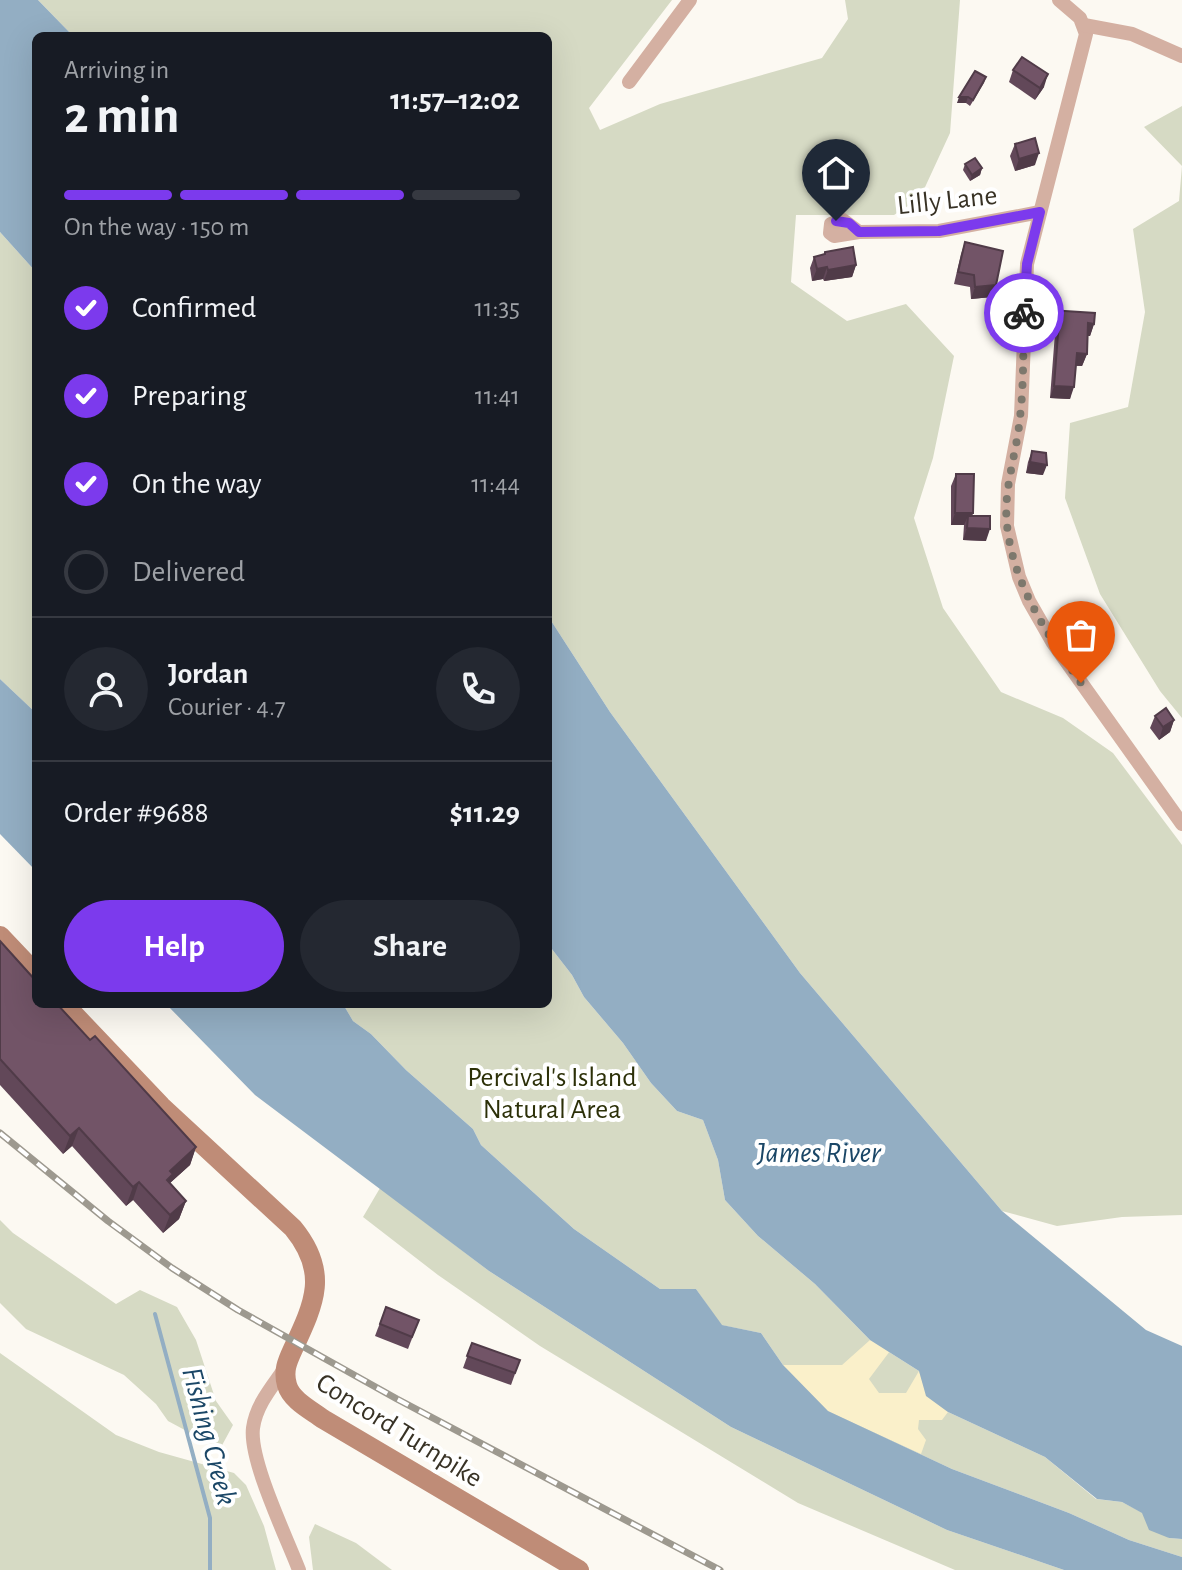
<!DOCTYPE html>
<meta charset="utf-8">
<style>
:root{--surface:#171b24;--page:#242831;--text:#f1f3f6;--muted:#9ea1a6;--line:#363941;--accent:#7c3aed}
body{margin:0;font-family:"Alegreya Sans",sans-serif;background:var(--page);color:var(--text);height:100vh;display:flex;flex-direction:column;font-size:30px;white-space:nowrap}
*{box-sizing:border-box;margin:0}
p{font-size:26px;color:var(--muted)}
.icon{flex:none;width:44px;height:44px;fill:none;stroke:currentColor;stroke-width:2;stroke-linecap:round;stroke-linejoin:round}
.map{position:relative;flex:1;overflow:hidden}
.side{position:absolute;left:32px;top:32px;width:520px;height:976px;display:flex;flex-direction:column;background:var(--surface);border-radius:12px;box-shadow:0 8px 32px #0002}
.side>*{flex:none}
.pin{position:absolute;display:grid;place-items:center;width:68px;height:68px;color:#fff;margin:-82px -34px;border-radius:50% 50% 50% 0;rotate:-45deg;box-shadow:0 0 8px #0007}
.pin .icon{rotate:45deg}
.courier{position:absolute;display:grid;place-items:center;width:80px;height:80px;margin:-40px;border:6px solid #7c3aed;border-radius:50%;background:#fff;color:#222;box-shadow:0 2px 10px #0007}
.overview em{font-style:normal;font-weight:700}
.overview div{display:flex;flex-direction:column-reverse}
.overview{display:flex;align-items:center;justify-content:space-between;height:136px;padding:0 32px}
h1{font-size:52px;font-weight:700;line-height:60px}
.bar{display:grid;grid-template-columns:repeat(4,1fr);gap:12px 8px;align-content:center;height:96px;padding:0 32px}
.bar i{height:10px;border-radius:6px;background:var(--line)}
.bar .active{background:var(--accent)}
.bar p{grid-column:span 4}
.line{display:flex;align-items:center;gap:20px;padding:0 32px;border-top:2px solid var(--line)}
.line div{flex:1}
.round{display:grid;place-items:center;flex:none;width:84px;height:84px;border-radius:42px;background:var(--page)}
ol{padding:0 32px;list-style:none}
li{display:flex;align-items:center;gap:24px;height:88px}
li p{margin-inline-start:auto}
li .icon{padding:8px;border-radius:50%;background:var(--accent);color:#fff;stroke-width:4}
li:last-child{color:var(--muted)}
li i{width:44px;height:44px;border:4px solid var(--line);border-radius:50%}
.primary-button{display:flex;gap:16px;margin-top:auto;padding:16px 32px}
.primary-button a{flex:1;height:92px;border-radius:48px;background:var(--accent);color:#fff;font-size:32px;font-weight:700;line-height:92px;text-align:center}
.primary-button a+a{background:var(--page);color:var(--text)}
.map>svg:first-child{display:block}
</style>
<div class="map">
<svg width="1182" height="1570" viewBox="0 0 1182 1570">
<rect width="100%" height="100%" fill="#fcf9f2"/>
<!-- green -->
<g fill="#d6dac4">
<polygon points="38,0 672,0 589,108 600,130 660,104 822,58 848,19 845,0 960,0 950,133 920,198 894,215 796,215 791,282 847,321 906,304 954,356 933,458 914,518 943,608 1001,692 1063,718 1113,753 1182,845 1182,1215 1122,1217 1057,1226 1002,1211 800,973 610,712 548,616 548,36 73,36"/>
<polygon points="1182,106 1182,718 1160,691 1100,594 1065,498 1070,423 1128,407 1145,312 1133,229 1179,201 1182,166 1144,127"/>
<polygon points="0,232 36,272 36,713 0,679"/>
<polygon points="548,944 572,975 584,997 623,1043 651,1083 677,1111 703,1120 718,1160 725,1200 758,1236 815,1284 870,1340 919,1371 948,1412 1045,1457 1096,1499 1122,1502 1143,1513 1169,1538 1182,1539 1182,1557 1129,1540 1069,1513 952,1469 827,1411 783,1365 761,1333 721,1325 696,1289 660,1289 574,1229 481,1145 473,1129 406,1070 371,1034 353,1021 343,1004 548,1004"/>
<polygon points="380,1188 489,1271 731,1427 947,1530 1064,1570 955,1570 798,1503 540,1346 438,1275 363,1217"/>
<polygon points="0,1220 13,1233 116,1304 140,1290 177,1307 196,1340 216,1401 233,1425 220,1449 168,1421 156,1404 124,1375 26,1329 0,1303"/>
<polygon points="0,1353 116,1435 159,1452 234,1473 246,1485 264,1526 276,1570 0,1570"/>
<polygon points="315,1524 356,1543 392,1570 313,1570 309,1537"/>
</g>
<!-- sand -->
<polygon fill="#faf0ca" points="870,1340 890,1351 869,1379 879,1393 906,1393 919,1371 927,1396 948,1412 942,1420 919,1420 918,1429 926,1440 921,1454 827,1411 783,1365 842,1365"/>
<!-- water -->
<g fill="#93aec3">
<polygon points="0,0 38,0 73,36 36,36 36,272 0,232"/>
<polygon points="548,616 610,712 800,973 1002,1211 1146,1330 1182,1346 1182,1539 1169,1538 1149,1530 1142,1513 1122,1502 1097,1499 1045,1457 948,1412 926,1396 919,1371 870,1340 815,1284 758,1236 725,1200 718,1160 703,1120 677,1111 651,1083 623,1043 584,997 572,975 548,944"/>
<polygon points="0,679 36,713 36,871 0,834"/>
<polygon points="166,1004 343,1004 353,1021 371,1034 406,1070 473,1129 481,1145 574,1229 660,1289 696,1289 722,1325 761,1333 783,1365 828,1411 952,1469 1069,1513 1129,1540 1182,1557 1182,1570 1064,1570 947,1530 731,1427 489,1271 255,1095"/>
</g>
<g fill="none" stroke-linecap="round" stroke-linejoin="round">
<!-- stream -->
<polyline stroke="#93aec3" stroke-width="4" points="155,1314 210,1518 210,1570"/>
<!-- street -->
<g stroke="#d4b0a2" stroke-width="14">
<polyline points="1059,0 1080,18 1086,34 1027,264 1021,416 1008,484 1007,526 1019,577 1029,601 1053,643 1182,824"/>
<polyline points="1084,25 1132,34 1182,56"/>
<polyline points="629,82 690,0"/>
<polygon points="843,220 859,232 834,236 830,233 831,224"/>
<polyline points="859,232 939,231 1040,212"/>
<path d="M285,1368C272,1387 256,1405 253,1428C249,1460 286,1536 299,1570"/>
</g>
<!-- secondary -->
<g stroke="#bf8c77" stroke-width="20">
<polyline points="0,936 36,974"/>
<path d="M64,1004L161,1106L293,1228C329,1272 315,1302 293,1349C287,1362 283,1371 287,1385C291,1400 311,1410 323,1419L579,1570"/>
</g>
<defs>
<polyline id="rail" points="0,1133 108,1221 172,1268 238,1310 397,1399 720,1570"/>
</defs>
<!-- rail casing -->
<use href="#rail" stroke="#9d998f" stroke-width="7"/>
<!-- rail -->
<use href="#rail" stroke="#fff" stroke-width="4" stroke-dasharray="12" stroke-linecap="butt"/>
</g>
<!-- wall -->
<g fill="#624859">
<polygon points="1013,70 1044,87 1035,100 1009,82"/>
<polygon points="986,77 984,83 970,106 966,103 957,103"/>
<polygon points="1015,144 1035,165 1015,171 1010,156"/>
<polygon points="965,164 982,168 980,175 970,181 963,170"/>
<polygon points="965,242 996,285 992,297 971,299 970,287 954,284 961,254"/>
<polygon points="825,252 856,265 852,277 824,281 823,279 812,281 810,268 814,257 824,254"/>
<polygon points="1049,310 1094,324 1090,336 1088,336 1087,354 1082,366 1076,366 1070,399 1050,398 1055,333 1044,332 1045,322"/>
<polygon points="1032,451 1043,475 1026,473 1028,462"/>
<polygon points="956,474 973,513 972,516 986,541 963,540 964,525 951,525 951,486"/>
<polygon points="1155,716 1174,720 1170,732 1159,740 1150,728"/>
<polygon points="0,941 90,1040 196,1147 190,1165 170,1183 186,1201 179,1219 163,1233 133,1200 126,1206 72,1146 63,1154 0,1085"/>
<polygon points="386,1307 419,1320 408,1349 375,1336"/>
<polygon points="472,1343 520,1360 511,1385 463,1368"/>
</g>
<!-- shaded-wall -->
<g fill="#503b48">
<polygon points="1048,74 1044,87 1035,100 1040,88"/>
<polygon points="959,97 968,97 966,103 957,103"/>
<polygon points="1039,153 1035,165 1015,171 1019,159"/>
<polygon points="982,168 980,175 970,181 972,175"/>
<polygon points="856,265 852,277 824,281 828,270"/>
<polygon points="827,267 823,279 812,281 817,269"/>
<polygon points="996,285 992,297 971,299 975,287"/>
<polygon points="1048,320 1059,321 1055,333 1044,332"/>
<polygon points="1088,323 1094,324 1090,336 1084,336"/>
<polygon points="1077,353 1087,354 1082,366 1072,365"/>
<polygon points="1054,386 1074,387 1070,399 1050,398"/>
<polygon points="1030,462 1047,465 1043,475 1026,473"/>
<polygon points="955,513 973,513 969,525 968,516 964,525 951,525"/>
<polygon points="967,528 990,529 986,541 963,540"/>
<polygon points="1174,720 1170,732 1159,740 1163,727"/>
<polygon points="79,1128 72,1146 63,1154 70,1136"/>
<polygon points="196,1147 190,1165 170,1183 160,1198 170,1171"/>
<polygon points="139,1182 133,1200 126,1206 133,1187"/>
<polygon points="186,1201 179,1219 163,1233 170,1215"/>
</g>
<!-- building -->
<g fill="#725467" stroke="#503b48" stroke-width="2">
<polygon points="1022,57 1048,74 1040,88 1013,70"/>
<polygon points="975,71 986,77 973,100 968,97 959,97"/>
<polygon points="1035,138 1039,153 1019,159 1015,144"/>
<polygon points="975,158 982,168 972,175 965,164"/>
<polygon points="965,242 1003,251 996,285 975,287 974,275 958,272"/>
<polygon points="853,247 856,265 828,270 827,267 817,269 814,257 825,254 825,252"/>
<polygon points="1049,310 1095,313 1094,324 1088,323 1087,354 1077,353 1074,387 1054,386 1059,321 1048,320"/>
<polygon points="1032,451 1046,453 1047,465 1030,462"/>
<polygon points="956,474 974,474 973,513 955,513"/>
<polygon points="968,516 990,516 990,529 967,528"/>
<polygon points="1166,708 1174,720 1163,727 1155,716"/>
<polygon points="0,941 36,981 36,1004 57,1004 90,1040 95,1036 196,1147 170,1171 173,1174 167,1180 186,1201 170,1215 139,1182 133,1187 79,1128 70,1136 0,1059"/>
<polygon points="386,1307 419,1320 412,1337 380,1324"/>
<polygon points="472,1343 520,1360 515,1373 467,1356"/>
</g>
<g fill="none" stroke-linecap="round" stroke-linejoin="round">
<!-- done -->
<path stroke="#7d786d" stroke-width="8" stroke-dasharray="0 14.4" d="M1024,313C1023,348 1024,383 1020,417C1017,453 1003,489 1007,525C1013,585 1048,635 1081,683"/>
<!-- route -->
<polyline stroke="#7c3aed" stroke-width="10" points="836,221 849,223 859,232 939,231 1040,212 1027,264 1024,313"/>
</g>
<g text-anchor="middle" stroke-width="8" stroke-linejoin="round" paint-order="stroke">
<!-- street labels -->
<g font-size="28" fill="#383225" stroke="#fff">
<text transform="translate(947 199) rotate(-6)" y="10">Lilly Lane</text>
<text transform="translate(400 1429) rotate(32)" y="10">Concord Turnpike</text>
</g>
<!-- park labels -->
<g font-size="28" fill="#2c3008" stroke="#fff">
<text x="552" y="1086">Percival's Island<tspan x="552" dy="32">Natural Area</tspan></text>
</g>
<!-- water labels -->
<g font-size="30" font-style="italic" fill="#1b4767" stroke="#fff">
<text x="819" y="1162">James River</text>
<text transform="translate(210 1436) rotate(75)" y="10">Fishing Creek</text>
</g>
</g>
</svg>
<div class="pin" style="left:1081px;top:683px;background:#ea580c"><svg class="icon" aria-label="bag" viewBox="0 0 24 24"><path d="M5 8h14l-1 12H6zM9 8a3 3 0 0 1 6 0"/></svg></div>
<div class="pin" style="left:836px;top:221px;background:#1f2937"><svg class="icon" aria-label="home" viewBox="0 0 24 24"><path d="M3 11l9-7 9 7M6 9v11h12V9"/></svg></div>
<div class="courier" style="left:1024px;top:313px"><svg class="icon" aria-label="bike" viewBox="0 0 24 24"><circle cx="6" cy="16" r="4"/><circle cx="18" cy="16" r="4"/><path d="M6 16l4-8h5l3 8M10 8l3 8H6M13 5h3"/></svg></div>
<section class="side">
<div class="overview"><div><h1>2 min</h1><p>Arriving in</p></div><em>11:57–12:02</em></div>
<div class="bar"><i class="active"></i><i class="active"></i><i class="active"></i><i></i><p>On the way · 150 m</p></div>
<ol>
<li><svg class="icon" aria-label="check" viewBox="0 0 24 24"><path d="M5 12l5 5 9-10"/></svg>Confirmed<p>11:35</p></li>
<li><svg class="icon" aria-label="check" viewBox="0 0 24 24"><path d="M5 12l5 5 9-10"/></svg>Preparing<p>11:41</p></li>
<li><svg class="icon" aria-label="check" viewBox="0 0 24 24"><path d="M5 12l5 5 9-10"/></svg>On the way<p>11:44</p></li>
<li><i></i>Delivered</li>
</ol>
<div class="line" style="height:144px"><a class="round"><svg class="icon" aria-label="person" viewBox="0 0 24 24"><circle cx="12" cy="8" r="4"/><path d="M4 21q1-7 8-7t8 7"/></svg></a><div><b>Jordan</b><p>Courier · 4.7</p></div><a class="round"><svg class="icon" aria-label="phone" viewBox="0 0 24 24"><path d="M5 4h4l2 5-3 2q2 4 5 5l2-3 5 2v4C11 20 4 13 5 4z"/></svg></a></div>
<div class="line" style="height:104px"><div>Order #9688</div><b>$11.29</b></div>
<div class="primary-button"><a>Help</a><a>Share</a></div>
</section>
</div>
